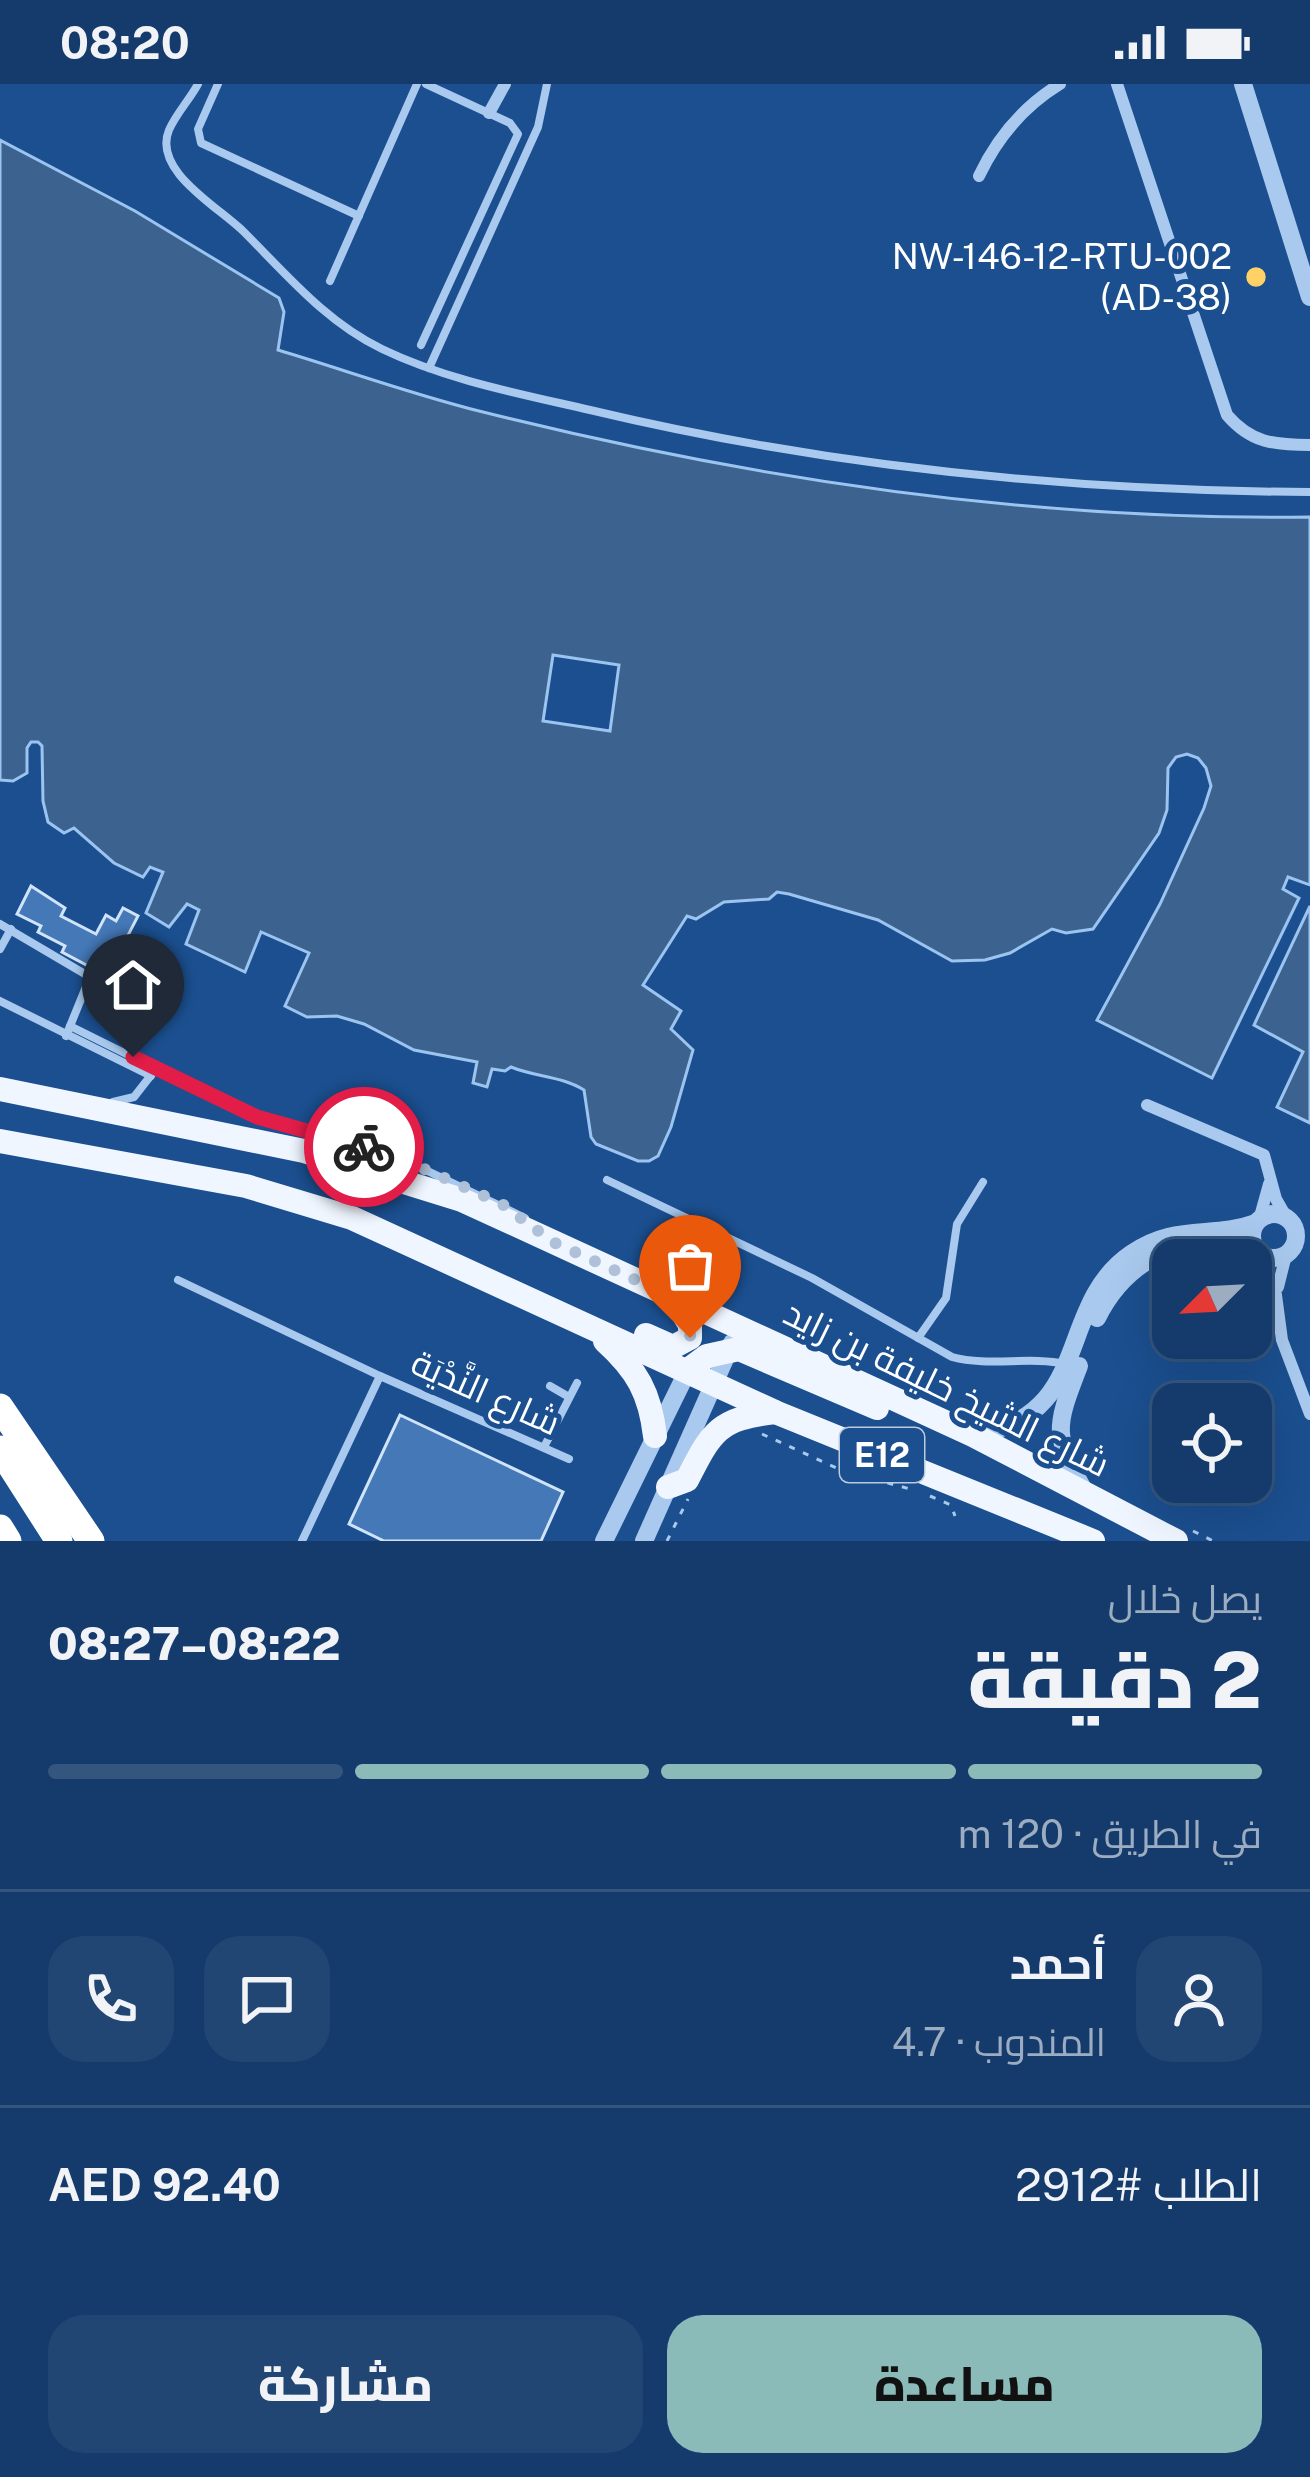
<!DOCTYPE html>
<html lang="ar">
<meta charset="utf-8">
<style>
:root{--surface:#143b6b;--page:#214673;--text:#f1f3f6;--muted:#9dadc1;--line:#33557e;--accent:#8bbbb9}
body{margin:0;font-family:"Public Sans",Cairo,sans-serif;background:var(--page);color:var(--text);direction:rtl;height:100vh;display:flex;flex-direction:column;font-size:45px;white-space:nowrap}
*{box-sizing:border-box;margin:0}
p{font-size:39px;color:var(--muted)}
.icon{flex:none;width:66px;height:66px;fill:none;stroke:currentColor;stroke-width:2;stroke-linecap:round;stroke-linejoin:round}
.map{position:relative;height:1457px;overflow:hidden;direction:ltr}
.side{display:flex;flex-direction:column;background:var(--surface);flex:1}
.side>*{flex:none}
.needle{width:78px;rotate:246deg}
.fabs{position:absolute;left:1152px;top:1155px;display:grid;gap:24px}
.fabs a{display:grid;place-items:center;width:120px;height:120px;border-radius:24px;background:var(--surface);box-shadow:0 12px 48px #0002,0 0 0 3px var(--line);font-size:60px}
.pin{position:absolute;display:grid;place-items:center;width:102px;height:102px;color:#fff;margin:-123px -51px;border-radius:50% 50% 50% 0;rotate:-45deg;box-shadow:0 0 12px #0007}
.pin .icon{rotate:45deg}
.courier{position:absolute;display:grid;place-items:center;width:120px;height:120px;margin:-60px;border:9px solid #e11d48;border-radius:50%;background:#fff;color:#222;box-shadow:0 3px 15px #0007}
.headline em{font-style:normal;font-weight:800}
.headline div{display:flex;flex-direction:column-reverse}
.headline{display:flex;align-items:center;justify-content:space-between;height:204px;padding:0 48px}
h1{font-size:78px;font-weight:800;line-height:90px}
.bar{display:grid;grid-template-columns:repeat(4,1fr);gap:18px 12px;align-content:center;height:144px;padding:0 48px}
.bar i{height:15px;border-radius:9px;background:var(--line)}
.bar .active{background:var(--accent)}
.bar p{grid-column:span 4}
.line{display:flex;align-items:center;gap:30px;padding:0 48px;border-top:3px solid var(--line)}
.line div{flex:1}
.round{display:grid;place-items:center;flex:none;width:126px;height:126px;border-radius:36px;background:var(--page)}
.cta{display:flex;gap:24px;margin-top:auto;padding:24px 48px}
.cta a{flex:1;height:138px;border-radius:36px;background:var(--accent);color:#111;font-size:48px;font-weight:800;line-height:138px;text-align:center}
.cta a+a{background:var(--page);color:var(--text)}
.status{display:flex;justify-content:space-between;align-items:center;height:84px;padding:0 60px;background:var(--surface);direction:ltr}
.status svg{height:33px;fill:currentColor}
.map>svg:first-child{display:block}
</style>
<div class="status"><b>08:20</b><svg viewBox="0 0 49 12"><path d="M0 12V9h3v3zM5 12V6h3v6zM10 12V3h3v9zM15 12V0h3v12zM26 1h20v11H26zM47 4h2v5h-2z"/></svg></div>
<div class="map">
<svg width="1310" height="1457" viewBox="0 0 1310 1457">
<rect width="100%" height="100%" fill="#1b4f8f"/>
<!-- water -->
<g fill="#3c6290" stroke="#9cc4f0" stroke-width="3" fill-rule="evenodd">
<path d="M0,56L135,127L279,214L284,228L278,266C345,286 411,310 479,327C750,395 1030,437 1310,433V801L1288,793L1283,805L1299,814L1212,994L1097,936L1160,820L1204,724L1211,702L1206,684L1198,674L1187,670L1176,673L1168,684L1167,726L1159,749L1093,845L1066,849L1052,845L1010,869L985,876L952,877L878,836L789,810L777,808L769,815L724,818L696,835L687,832L643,901L681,927L671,945L693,966L671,1043L658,1072L649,1077H638L596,1060L591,1053L584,1006C562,992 535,993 511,983L505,987L492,985L487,1003L473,999L477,978L414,966L364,940L337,932L307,933L285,922L309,869L261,848L245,888L186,860L199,826L187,820L169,843L146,829L163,788L150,783L143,793L114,779L74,744L64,749L48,738L43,717L42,662L38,658H31L27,664V689L13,697L0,696ZM553,571L619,581L610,647L543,637Z"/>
<polygon points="1310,822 1310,1039 1277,1023 1303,968 1254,941"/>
</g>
<!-- building -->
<g fill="#4478b7" stroke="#cfe3fa" stroke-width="3">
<polygon points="31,802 65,824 61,832 96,850 106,831 116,837 123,824 138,832 107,892 62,868 65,862 38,848 41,842 17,830"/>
<polygon points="400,1331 563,1408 541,1457 384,1457 349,1440"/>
</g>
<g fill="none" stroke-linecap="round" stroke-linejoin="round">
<!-- path -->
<g stroke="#a9c9ee" stroke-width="3" stroke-dasharray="6 9" stroke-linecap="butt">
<polyline points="762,1350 843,1387 910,1405"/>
<polyline points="930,1412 951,1421 955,1432"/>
<polyline points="1193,1447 1213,1457"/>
<polyline points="667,1457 688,1415"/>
</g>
<!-- service -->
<g stroke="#a9c9ee" stroke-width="8">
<path d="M198,0C190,15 176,30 169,46C152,87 219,123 244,148C287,191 326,238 382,265C446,296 521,310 590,326C825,382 1069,407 1310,408"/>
<polyline points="218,0 198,45 201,59 359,132"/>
<polyline points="330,197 417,0"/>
<polyline points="421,261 518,50 510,39 426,0"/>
<polyline points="429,284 538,43 547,0"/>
<polyline points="0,840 90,893 66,952"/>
<polyline points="0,865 11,845"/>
<polyline points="0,917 151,992"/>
<polyline points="70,942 231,1022 409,1078 525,1134"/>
<polyline points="113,1018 134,1013 152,990"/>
<path d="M607,1096L812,1194L952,1273C989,1283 1028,1272 1066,1280"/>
<polyline points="178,1196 380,1292 569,1375"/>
<polyline points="918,1254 946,1214 957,1140 983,1098"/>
<polyline points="550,1302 569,1313"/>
<polyline points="544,1363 577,1299"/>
<polyline points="302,1457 380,1292"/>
</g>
<!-- minor -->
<g stroke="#a9c9ee" stroke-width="12">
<path d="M1117,0L1227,331C1251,359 1274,361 1310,361"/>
<polyline points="489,29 505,0"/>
<path d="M979,92C997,54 1024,22 1060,0"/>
<polyline points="1147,1021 1264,1071 1276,1115 1288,1136"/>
<polyline points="1259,1136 1269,1100"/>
<polyline points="1263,1172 1276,1211 1282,1256 1310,1330"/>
<polyline points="1278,1203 1286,1171"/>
</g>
<!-- tertiary -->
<g stroke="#a9c9ee" stroke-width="18">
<polyline points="1243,0 1310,213"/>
<circle cx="1274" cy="1152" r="22"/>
<path d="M1097,1234C1127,1173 1192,1142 1257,1167"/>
<path d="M1079,1282C1054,1346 1053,1351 1087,1412"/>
<path d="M973,1351C1095,1333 1054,1223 1131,1170C1175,1139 1212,1155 1256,1139"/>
<polyline points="604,1457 688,1286"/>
<polyline points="644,1457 732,1259"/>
</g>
<!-- primary -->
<g stroke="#f0f6ff" stroke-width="24">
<polyline points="0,1005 304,1067 462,1116 973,1351 1176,1457"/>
<polyline points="0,1057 246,1102 352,1134 775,1328 1093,1457"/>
<polyline points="646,1251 673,1263 690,1254 690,1241 673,1213"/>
<path d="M605,1257C637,1286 650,1309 655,1352"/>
<polyline points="688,1286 707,1272 739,1265 877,1324"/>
<path d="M668,1403L687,1396C712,1347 718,1335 775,1328"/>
</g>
<!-- motorway -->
<g stroke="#fff" stroke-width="27">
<polyline points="0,1323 91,1457"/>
<polyline points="0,1365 59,1457"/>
<polyline points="0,1444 8,1457"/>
</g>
</g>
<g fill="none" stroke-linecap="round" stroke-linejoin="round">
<!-- done -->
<polyline stroke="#afc1d8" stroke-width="12" stroke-dasharray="0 21.6" points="364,1063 409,1078 502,1120 553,1158 673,1213 691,1241 690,1254"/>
<!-- route -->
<polyline stroke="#e11d48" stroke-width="15" points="133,973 257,1033 364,1063"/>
</g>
<!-- markers -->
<circle fill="#ffd166" stroke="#1b4f8f" stroke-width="4.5" cx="1256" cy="193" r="12"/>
<g text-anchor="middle" stroke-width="10" stroke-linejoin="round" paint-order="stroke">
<!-- shield labels -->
<rect fill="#1b4f8f" stroke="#bbcadd" stroke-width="3" x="840" y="1344" width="84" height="54" rx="9"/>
<g font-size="33" font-weight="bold" fill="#fff">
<text x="882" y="1383">E12</text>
</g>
<!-- poi labels -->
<g font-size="36" fill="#fff" stroke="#1b4f8f" text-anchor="end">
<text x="1232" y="185">NW-146-12-RTU-002<tspan x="1232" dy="41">(AD-38)</tspan></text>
</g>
<!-- street labels -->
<g font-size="36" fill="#fff" stroke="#1b4f8f">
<text transform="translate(947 1304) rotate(26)" y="13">شارع الشيخ خليفة بن زايد</text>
<text transform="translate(486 1308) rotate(24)" y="13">شارع النَّدْيَة</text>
</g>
</g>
</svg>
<div class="fabs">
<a><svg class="needle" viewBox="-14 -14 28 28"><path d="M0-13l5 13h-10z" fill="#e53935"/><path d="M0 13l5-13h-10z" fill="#9dadc1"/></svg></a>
<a><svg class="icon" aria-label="locate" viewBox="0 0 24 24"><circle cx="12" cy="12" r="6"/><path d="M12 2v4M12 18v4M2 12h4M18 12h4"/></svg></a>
</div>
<div class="pin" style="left:690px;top:1254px;background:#ea580c"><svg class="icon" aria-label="bag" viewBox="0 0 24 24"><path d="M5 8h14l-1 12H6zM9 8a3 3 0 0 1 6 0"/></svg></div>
<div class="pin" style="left:133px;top:973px;background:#1f2937"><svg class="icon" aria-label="home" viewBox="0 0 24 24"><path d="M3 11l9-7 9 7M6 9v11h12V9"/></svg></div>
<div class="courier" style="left:364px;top:1063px"><svg class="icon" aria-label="bike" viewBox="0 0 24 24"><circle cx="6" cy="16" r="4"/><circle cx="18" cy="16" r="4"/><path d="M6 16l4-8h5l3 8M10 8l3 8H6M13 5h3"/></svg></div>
</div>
<section class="side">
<div class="headline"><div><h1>2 دقيقة</h1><p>يصل خلال</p></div><em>08:22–08:27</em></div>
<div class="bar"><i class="active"></i><i class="active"></i><i class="active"></i><i></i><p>في الطريق · 120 m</p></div>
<div class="line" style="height:216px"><a class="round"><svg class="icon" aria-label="person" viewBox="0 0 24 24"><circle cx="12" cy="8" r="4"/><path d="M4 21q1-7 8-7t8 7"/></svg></a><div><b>أحمد</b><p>المندوب · 4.7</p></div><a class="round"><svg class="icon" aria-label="chat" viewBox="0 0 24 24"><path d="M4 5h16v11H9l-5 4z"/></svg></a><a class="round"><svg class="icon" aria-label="phone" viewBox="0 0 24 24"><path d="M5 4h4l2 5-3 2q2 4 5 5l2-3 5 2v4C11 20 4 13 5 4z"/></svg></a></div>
<div class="line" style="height:156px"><div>الطلب #2912</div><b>AED 92.40</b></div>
<div class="cta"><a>مساعدة</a><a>مشاركة</a></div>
</section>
